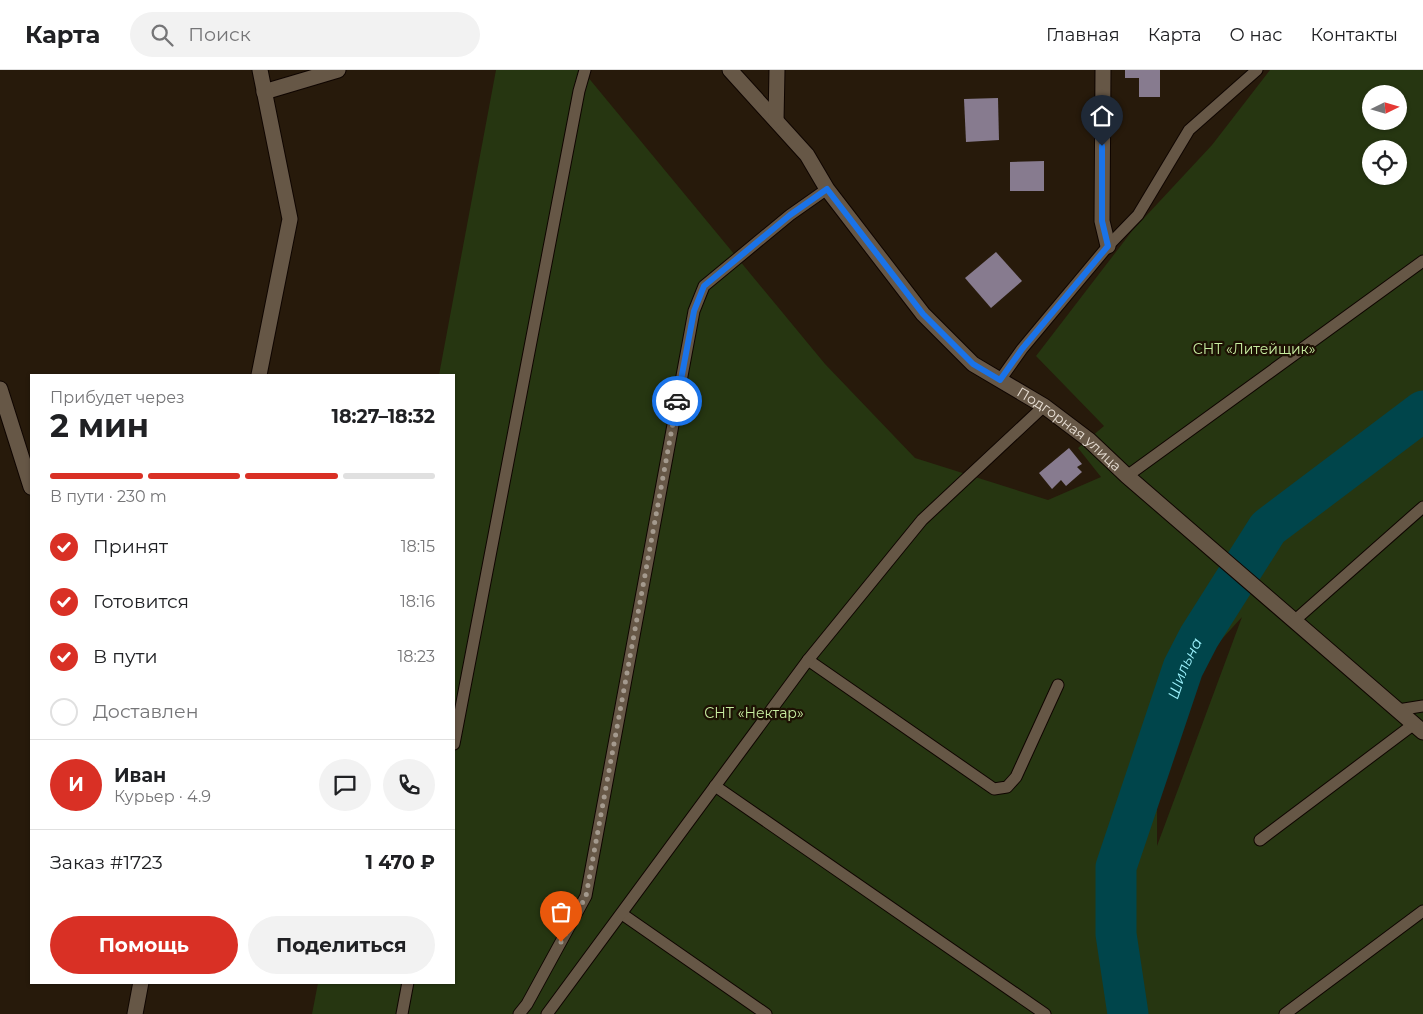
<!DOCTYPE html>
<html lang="ru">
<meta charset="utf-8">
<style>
:root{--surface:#fff;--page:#f2f2f2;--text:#202124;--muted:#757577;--line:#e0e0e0;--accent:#d93025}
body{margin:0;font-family:Montserrat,sans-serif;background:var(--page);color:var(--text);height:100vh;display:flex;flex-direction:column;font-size:19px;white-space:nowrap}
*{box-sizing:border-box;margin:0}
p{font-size:16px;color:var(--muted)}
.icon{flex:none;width:28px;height:28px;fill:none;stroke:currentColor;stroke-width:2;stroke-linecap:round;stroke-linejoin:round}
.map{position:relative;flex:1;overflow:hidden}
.side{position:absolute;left:30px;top:304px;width:425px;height:610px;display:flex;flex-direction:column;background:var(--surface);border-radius:0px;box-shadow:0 1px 4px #0004}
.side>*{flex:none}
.needle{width:32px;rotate:85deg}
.controls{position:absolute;left:1362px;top:15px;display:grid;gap:10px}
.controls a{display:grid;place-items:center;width:45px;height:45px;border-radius:50%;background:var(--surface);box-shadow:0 1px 4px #0004;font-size:25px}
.pin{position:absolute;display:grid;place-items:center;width:42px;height:42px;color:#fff;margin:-51px -21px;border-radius:50% 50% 50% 0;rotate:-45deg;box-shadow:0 0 5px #0007}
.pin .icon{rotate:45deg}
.courier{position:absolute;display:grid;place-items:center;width:50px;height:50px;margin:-25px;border:4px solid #1a73e8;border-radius:50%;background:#fff;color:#222;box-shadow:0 1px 6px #0007}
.headline em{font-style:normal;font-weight:700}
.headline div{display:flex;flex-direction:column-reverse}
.headline{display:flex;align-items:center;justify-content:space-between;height:85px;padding:0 20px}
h1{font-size:32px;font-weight:700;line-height:38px}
.bar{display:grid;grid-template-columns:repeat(4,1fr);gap:8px 5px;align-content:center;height:60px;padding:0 20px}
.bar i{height:6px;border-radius:4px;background:var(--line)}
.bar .active{background:var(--accent)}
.bar p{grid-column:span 4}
.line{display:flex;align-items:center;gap:12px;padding:0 20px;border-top:1px solid var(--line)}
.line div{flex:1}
.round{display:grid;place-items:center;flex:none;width:52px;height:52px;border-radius:26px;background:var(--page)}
ol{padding:0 20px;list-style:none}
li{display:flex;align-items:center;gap:15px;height:55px}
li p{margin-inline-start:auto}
li .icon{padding:5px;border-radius:50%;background:var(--accent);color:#fff;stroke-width:4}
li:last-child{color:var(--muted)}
li i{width:28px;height:28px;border:2px solid var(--line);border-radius:50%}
.primary-button{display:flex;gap:10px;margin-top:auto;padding:10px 20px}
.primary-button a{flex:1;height:58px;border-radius:30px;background:var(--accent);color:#fff;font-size:20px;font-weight:700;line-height:58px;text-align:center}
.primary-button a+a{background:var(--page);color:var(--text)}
header{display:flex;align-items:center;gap:30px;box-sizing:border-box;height:70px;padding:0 25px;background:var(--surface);border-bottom:1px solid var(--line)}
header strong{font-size:24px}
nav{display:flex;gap:28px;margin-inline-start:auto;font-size:18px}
.search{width:350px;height:45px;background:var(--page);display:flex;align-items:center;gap:12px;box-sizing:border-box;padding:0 18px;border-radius:28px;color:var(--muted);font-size:19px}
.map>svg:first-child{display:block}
</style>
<header>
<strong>Карта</strong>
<div class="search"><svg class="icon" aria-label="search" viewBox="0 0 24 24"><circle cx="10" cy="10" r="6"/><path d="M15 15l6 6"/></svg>Поиск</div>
<nav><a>Главная</a><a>Карта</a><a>О нас</a><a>Контакты</a></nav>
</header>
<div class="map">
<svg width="1423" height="944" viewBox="0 0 1423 944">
<rect width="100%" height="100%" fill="#271a0b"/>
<!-- green -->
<path fill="#263611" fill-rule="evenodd" d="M496,0H582L825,294L915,388L1048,430L1101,407L1078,378L1104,356L1036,286L1132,161L1212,75L1270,0H1423V944H312L318,913L454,912V305H439ZM1371,24H1399V51H1371ZM1371,79H1399V106H1371ZM1242,547L1157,776V724L1190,604Z"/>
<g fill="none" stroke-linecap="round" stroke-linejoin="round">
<!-- river -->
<path stroke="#00454b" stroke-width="41" id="s1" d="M1128,944L1116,864V797L1183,598L1199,567L1268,458L1423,341"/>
</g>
<!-- building -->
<g fill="#877b8f">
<polygon points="1125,0 1160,0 1160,27 1139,27 1139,8 1125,8"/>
<polygon points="998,28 999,70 966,72 964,29"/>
<polygon points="1044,91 1044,121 1010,121 1010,92"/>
<polygon points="996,182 1022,211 991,238 965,208"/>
<polygon points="1069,378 1082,394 1077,397 1082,402 1066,416 1061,410 1052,419 1039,403"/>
</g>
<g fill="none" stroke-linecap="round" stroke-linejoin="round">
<defs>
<g id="lane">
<polyline points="1000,310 1022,279 1108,176 1138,145 1189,60 1257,0"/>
<polyline points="1127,406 1423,191"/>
<polyline points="1294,551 1423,437"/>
<polyline points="808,590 994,719 1007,717 1016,707 1058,615"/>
<polyline points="1398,640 1423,636"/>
<polyline points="454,674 579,21 585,0"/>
<polyline points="715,716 1045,944"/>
<polyline points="1260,770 1414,654"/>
<polyline points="622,844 766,944"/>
<polyline points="402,944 408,912"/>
<polyline points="519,944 527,934 586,826 694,241 704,216 790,145 827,119"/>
<polyline points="547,944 808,590 922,450 1044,336"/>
<polyline points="1285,944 1423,841"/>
</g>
<g id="street">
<path id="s2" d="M730,0L807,85L827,119L923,244L973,294L1044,336L1089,370L1127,406L1423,662"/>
<polyline points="1103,0 1102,151 1108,176"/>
<polyline points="264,22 338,0"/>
<polyline points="776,50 777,0"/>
<polyline points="259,305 290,149 260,0"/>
<polyline points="0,319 31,417"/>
<polyline points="135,944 141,912"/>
</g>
</defs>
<!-- lane casing -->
<use href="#lane" stroke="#0f0500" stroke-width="13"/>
<!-- street casing -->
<use href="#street" stroke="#0f0500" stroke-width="17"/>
<!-- lane -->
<use href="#lane" stroke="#665746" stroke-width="11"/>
<!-- street -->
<use href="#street" stroke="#665746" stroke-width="15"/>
</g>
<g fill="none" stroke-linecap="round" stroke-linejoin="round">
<!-- done -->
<polyline stroke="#a49a8e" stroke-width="5" stroke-dasharray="0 9" points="561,872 586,826 677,331"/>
<!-- route -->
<polyline stroke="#1a73e8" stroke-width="6" points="677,331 694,241 704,216 790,145 827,119 923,244 973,294 1000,310 1022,279 1108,176 1102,151 1102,76"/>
</g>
<g text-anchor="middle" stroke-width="4.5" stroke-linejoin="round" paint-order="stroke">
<!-- park labels -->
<g font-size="14" fill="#c8eda1" stroke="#1d1103">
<text x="1254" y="284">СНТ «Литейщик»</text>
<text x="754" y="648">СНТ «Нектар»</text>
</g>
<!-- street labels -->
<g font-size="14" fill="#e8dfd5" stroke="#1d1103">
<text dy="5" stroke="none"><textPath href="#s2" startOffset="499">Подгорная улица</textPath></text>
</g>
<!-- water labels -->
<g font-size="15" font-style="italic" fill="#9cf3fe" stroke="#1d1103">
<text dy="5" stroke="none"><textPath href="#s1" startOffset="358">Шильна</textPath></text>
</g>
</g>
</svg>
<div class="controls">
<a><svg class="needle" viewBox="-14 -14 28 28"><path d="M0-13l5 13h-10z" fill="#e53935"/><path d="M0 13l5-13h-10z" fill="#757577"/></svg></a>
<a><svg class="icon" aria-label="locate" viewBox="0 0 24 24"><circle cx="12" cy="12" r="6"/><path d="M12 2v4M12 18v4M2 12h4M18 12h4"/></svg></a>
</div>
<div class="pin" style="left:561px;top:872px;background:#ea580c"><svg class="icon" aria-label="bag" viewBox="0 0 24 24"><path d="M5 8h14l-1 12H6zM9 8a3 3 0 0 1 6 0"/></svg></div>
<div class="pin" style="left:1102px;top:76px;background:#1f2937"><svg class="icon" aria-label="home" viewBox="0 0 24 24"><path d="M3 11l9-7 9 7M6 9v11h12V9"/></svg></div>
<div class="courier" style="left:677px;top:331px"><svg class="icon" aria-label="car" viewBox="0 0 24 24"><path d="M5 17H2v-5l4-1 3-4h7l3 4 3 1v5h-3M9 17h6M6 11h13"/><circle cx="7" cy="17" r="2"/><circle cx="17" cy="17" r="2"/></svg></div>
<section class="side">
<div class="headline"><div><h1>2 мин</h1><p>Прибудет через</p></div><em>18:27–18:32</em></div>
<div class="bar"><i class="active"></i><i class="active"></i><i class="active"></i><i></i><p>В пути · 230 m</p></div>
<ol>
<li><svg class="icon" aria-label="check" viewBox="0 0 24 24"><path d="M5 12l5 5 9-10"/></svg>Принят<p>18:15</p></li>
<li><svg class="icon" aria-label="check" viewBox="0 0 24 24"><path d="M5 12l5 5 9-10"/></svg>Готовится<p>18:16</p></li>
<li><svg class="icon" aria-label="check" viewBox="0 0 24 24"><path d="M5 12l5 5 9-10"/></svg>В пути<p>18:23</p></li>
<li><i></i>Доставлен</li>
</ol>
<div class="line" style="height:90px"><b class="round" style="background:var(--accent);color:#fff">И</b><div><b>Иван</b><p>Курьер · 4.9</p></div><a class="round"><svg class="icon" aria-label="chat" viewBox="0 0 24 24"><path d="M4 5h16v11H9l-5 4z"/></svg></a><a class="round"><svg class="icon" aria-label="phone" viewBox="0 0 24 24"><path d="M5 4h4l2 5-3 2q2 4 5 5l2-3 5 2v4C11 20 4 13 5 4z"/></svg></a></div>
<div class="line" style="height:65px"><div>Заказ #1723</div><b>1 470 ₽</b></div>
<div class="primary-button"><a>Помощь</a><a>Поделиться</a></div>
</section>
</div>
